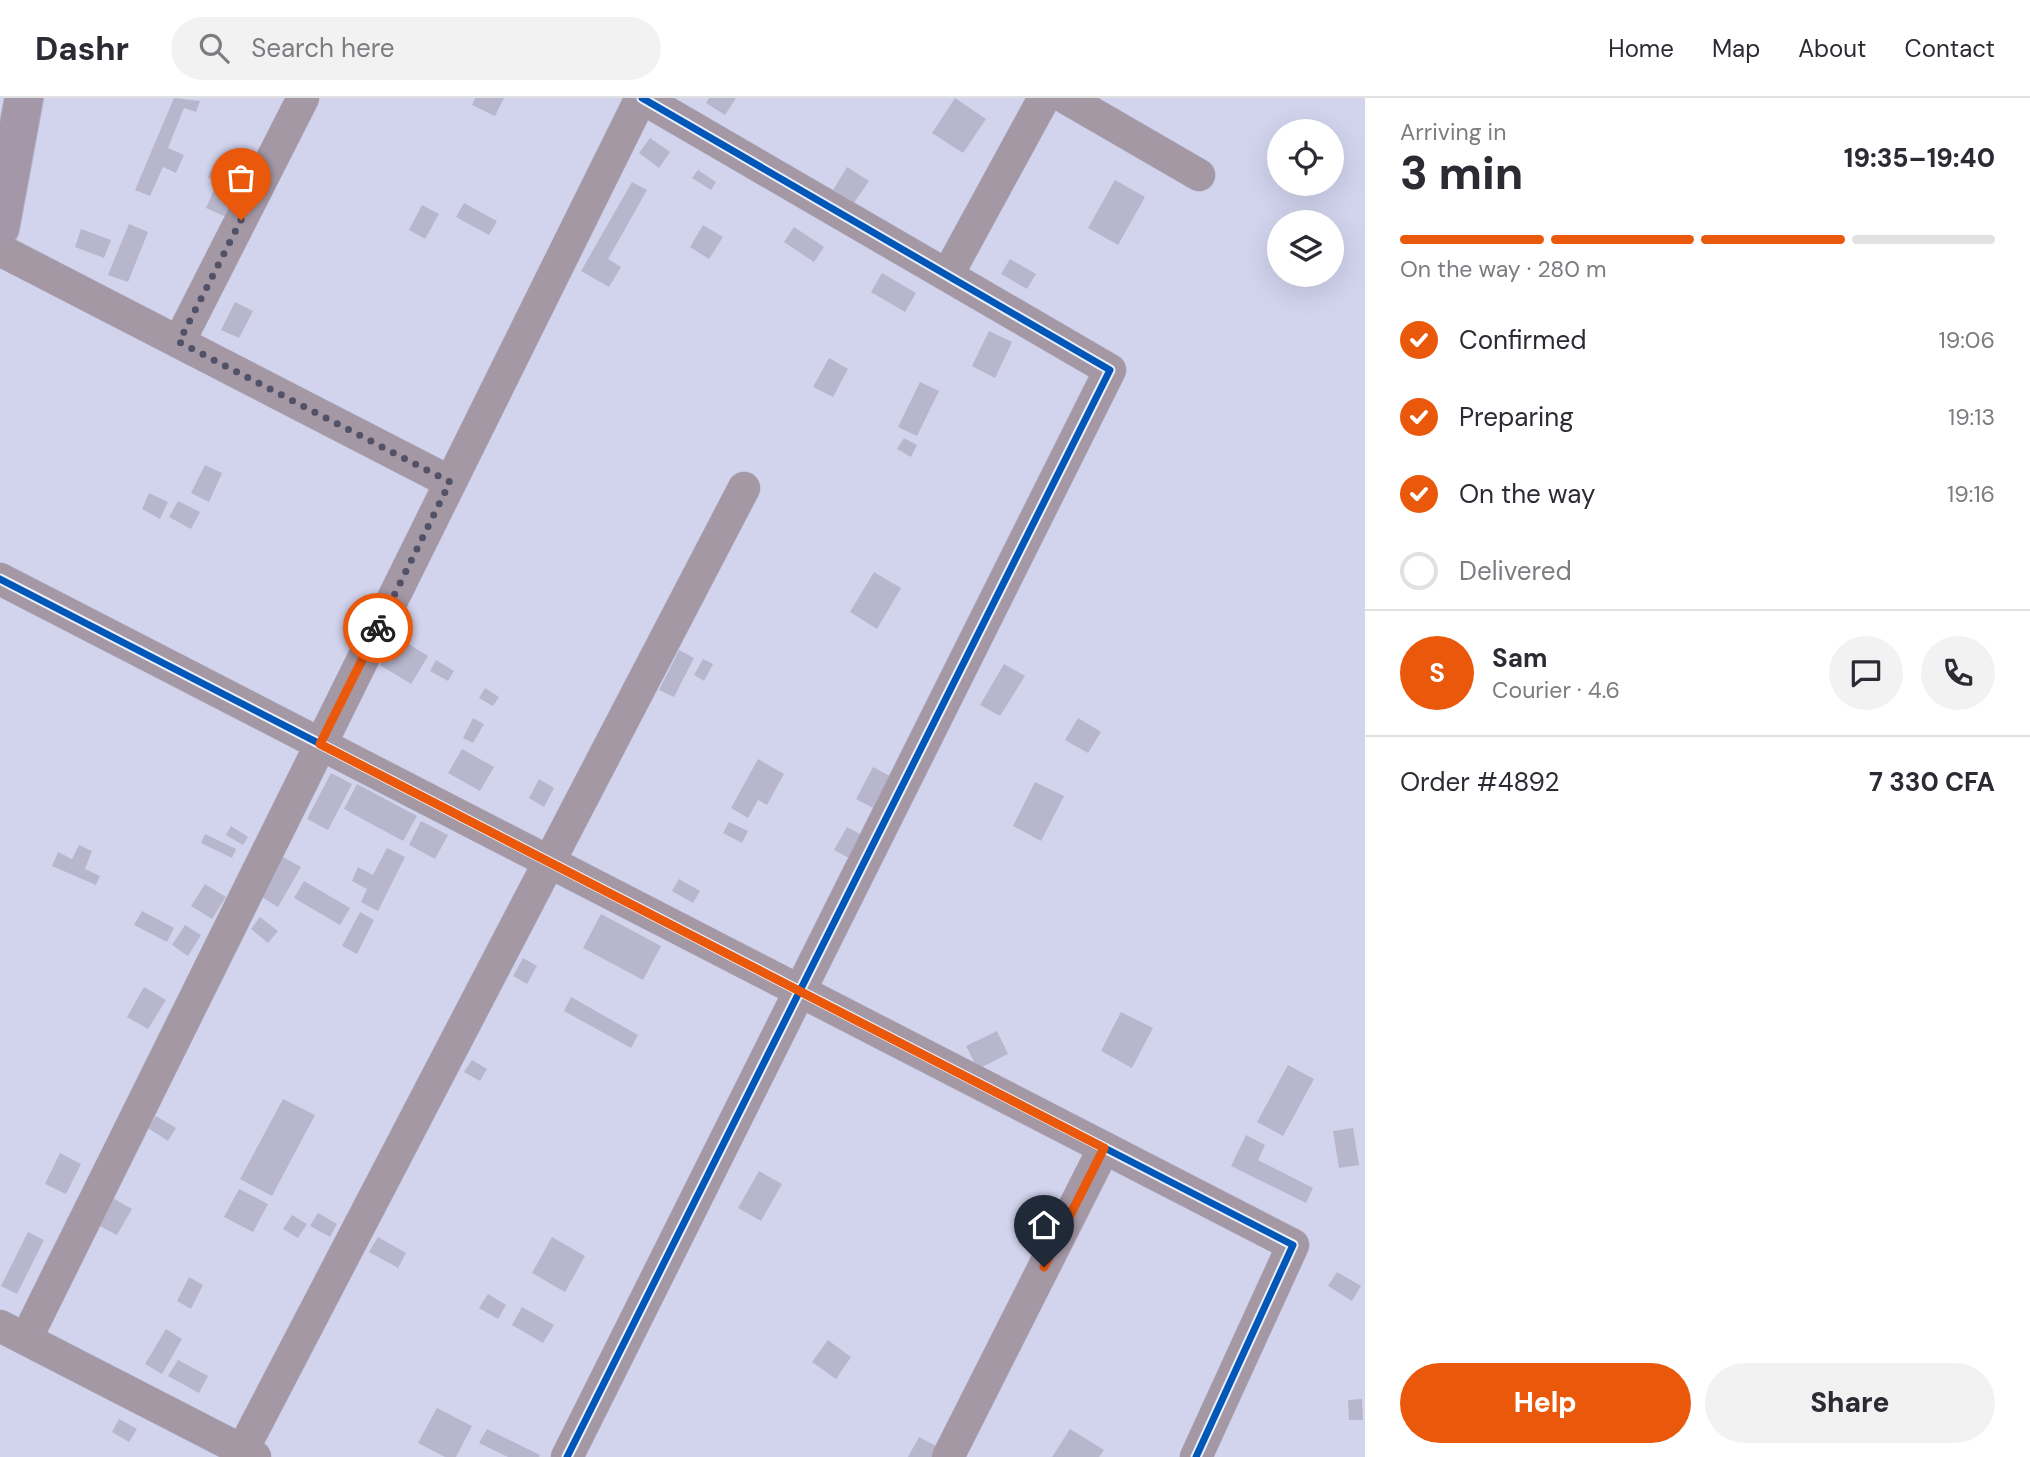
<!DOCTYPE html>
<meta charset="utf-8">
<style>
:root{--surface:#fff;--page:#f2f2f3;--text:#2b2b33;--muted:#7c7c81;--line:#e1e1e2;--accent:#ea580c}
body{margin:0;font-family:"DM Sans",sans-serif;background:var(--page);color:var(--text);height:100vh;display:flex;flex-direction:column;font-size:26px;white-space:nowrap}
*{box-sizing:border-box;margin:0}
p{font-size:23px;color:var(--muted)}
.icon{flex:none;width:38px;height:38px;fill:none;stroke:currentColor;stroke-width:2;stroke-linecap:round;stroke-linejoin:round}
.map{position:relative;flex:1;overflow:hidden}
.details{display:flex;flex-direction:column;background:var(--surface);width:665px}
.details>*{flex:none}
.fabs{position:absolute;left:1267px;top:21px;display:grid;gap:14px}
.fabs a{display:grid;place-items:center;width:77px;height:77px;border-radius:50%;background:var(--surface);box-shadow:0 7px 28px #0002;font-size:35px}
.pin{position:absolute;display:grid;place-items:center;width:60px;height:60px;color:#fff;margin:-72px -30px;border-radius:50% 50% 50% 0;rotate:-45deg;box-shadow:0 0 7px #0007}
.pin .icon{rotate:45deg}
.courier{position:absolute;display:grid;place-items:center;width:70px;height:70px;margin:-35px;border:5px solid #ea580c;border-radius:50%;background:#fff;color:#222;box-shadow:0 2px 9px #0007}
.headline em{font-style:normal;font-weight:800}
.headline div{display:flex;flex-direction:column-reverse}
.headline{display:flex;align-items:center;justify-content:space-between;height:119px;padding:0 35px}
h1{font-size:46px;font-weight:800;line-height:52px}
.bar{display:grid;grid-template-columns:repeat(4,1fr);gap:10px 7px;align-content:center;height:84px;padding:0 35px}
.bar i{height:9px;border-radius:5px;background:var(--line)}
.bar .on{background:var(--accent)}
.bar p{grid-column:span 4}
.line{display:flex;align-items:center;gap:18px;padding:0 35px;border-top:2px solid var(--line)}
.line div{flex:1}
.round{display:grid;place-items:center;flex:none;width:74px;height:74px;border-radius:37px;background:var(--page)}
ol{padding:0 35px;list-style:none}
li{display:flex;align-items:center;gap:21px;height:77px}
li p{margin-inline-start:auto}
li .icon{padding:7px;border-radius:50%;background:var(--accent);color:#fff;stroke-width:4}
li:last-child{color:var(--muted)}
li i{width:38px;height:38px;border:4px solid var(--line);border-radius:50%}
.cta{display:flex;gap:14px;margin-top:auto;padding:14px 35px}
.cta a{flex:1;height:80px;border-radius:42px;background:var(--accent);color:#fff;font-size:28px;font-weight:800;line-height:80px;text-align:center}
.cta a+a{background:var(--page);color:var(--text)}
header{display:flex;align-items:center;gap:42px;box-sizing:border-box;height:98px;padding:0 35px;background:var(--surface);border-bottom:2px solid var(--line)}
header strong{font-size:33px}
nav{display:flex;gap:38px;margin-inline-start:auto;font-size:24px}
.search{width:490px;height:63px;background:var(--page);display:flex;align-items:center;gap:18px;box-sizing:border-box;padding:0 24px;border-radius:38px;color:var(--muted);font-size:26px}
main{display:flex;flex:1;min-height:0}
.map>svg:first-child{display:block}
</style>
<header>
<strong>Dashr</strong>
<div class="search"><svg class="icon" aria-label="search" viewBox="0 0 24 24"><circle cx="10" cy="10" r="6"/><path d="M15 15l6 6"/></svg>Search here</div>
<nav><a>Home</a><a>Map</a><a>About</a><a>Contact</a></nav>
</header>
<main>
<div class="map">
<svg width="1365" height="1359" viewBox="0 0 1365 1359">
<rect width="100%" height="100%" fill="#d2d4ee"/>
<!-- building -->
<g fill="#b8b6cc">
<polygon points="174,0 200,3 196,14 184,10 168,50 184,57 176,75 163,69 150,98 135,92"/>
<polygon points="475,0 504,0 495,18 472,7"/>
<polygon points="709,0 736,0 725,17 706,5"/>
<polygon points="955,0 986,21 963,55 932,35"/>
<polygon points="650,40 670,54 659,70 639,55"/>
<polygon points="232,53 258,65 233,122 206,110 217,85 208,79 214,66 225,71"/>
<polygon points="847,69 869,83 854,105 833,92"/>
<polygon points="698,72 716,84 711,92 692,80"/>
<polygon points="1115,82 1145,99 1118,147 1088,130"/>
<polygon points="632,84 647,92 608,161 621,169 609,189 581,173"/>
<polygon points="464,105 497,123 489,137 456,119"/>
<polygon points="422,107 439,116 425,141 409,132"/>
<polygon points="129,126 148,134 128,184 108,177"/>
<polygon points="703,127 723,139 709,161 690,149"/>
<polygon points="794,129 824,149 814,164 784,144"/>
<polygon points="81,131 111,142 104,160 75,149"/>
<polygon points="1010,161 1036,176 1027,191 1001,176"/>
<polygon points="882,175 916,195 905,214 871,194"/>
<polygon points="235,204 253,213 239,240 221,232"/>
<polygon points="989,233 1012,244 995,280 972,268"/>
<polygon points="829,260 848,271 833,299 813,289"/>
<polygon points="920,284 939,293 917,338 898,329"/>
<polygon points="904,340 917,347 911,359 897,351"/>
<polygon points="205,367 222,375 209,404 191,395"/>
<polygon points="149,395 168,404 160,421 142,411"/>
<polygon points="178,403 200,414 191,431 169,419"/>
<polygon points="874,474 901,490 877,531 850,514"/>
<polygon points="397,539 428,558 411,586 380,567"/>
<polygon points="679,552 694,560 674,599 659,592"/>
<polygon points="703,561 713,566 704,583 694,577"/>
<polygon points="436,562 454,573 448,583 430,573"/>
<polygon points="1004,566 1025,578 1000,618 980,607"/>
<polygon points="485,590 499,599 493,608 479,600"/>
<polygon points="473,620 484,626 473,645 463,640"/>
<polygon points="1078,620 1101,634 1088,655 1065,642"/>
<polygon points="462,651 494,669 480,693 448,675"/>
<polygon points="758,661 784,676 767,707 758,702 748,720 731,710"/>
<polygon points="873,669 892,679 875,711 856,701"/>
<polygon points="331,675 352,686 328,732 307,721"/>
<polygon points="539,681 554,690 544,709 529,700"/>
<polygon points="1035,684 1064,698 1041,743 1013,728"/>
<polygon points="357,686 417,718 403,743 344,711"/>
<polygon points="421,723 448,737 435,761 409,747"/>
<polygon points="729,724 748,733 742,745 723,735"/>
<polygon points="231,728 248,739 243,747 226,737"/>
<polygon points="847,729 862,737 849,760 834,752"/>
<polygon points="205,736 236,751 232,760 201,745"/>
<polygon points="79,747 92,753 85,771 100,778 96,787 52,768 58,754 72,761"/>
<polygon points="387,750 405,759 378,813 361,804 367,791 352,783 358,769 373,777"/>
<polygon points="283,759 301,769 278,809 260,798"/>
<polygon points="679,781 700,793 693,805 672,793"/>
<polygon points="304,783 350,810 340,827 294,800"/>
<polygon points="205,786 226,799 212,821 191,808"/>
<polygon points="142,813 174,830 167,844 134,827"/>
<polygon points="360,814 374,822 357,856 342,848"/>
<polygon points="601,816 661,848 643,882 583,850"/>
<polygon points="260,819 278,833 268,845 251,831"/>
<polygon points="185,827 201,837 188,858 172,847"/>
<polygon points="523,860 537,868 527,886 513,878"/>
<polygon points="144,889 166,902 148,931 127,919"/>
<polygon points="571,899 638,937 631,950 564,913"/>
<polygon points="1121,914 1153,930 1132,970 1101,953"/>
<polygon points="997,933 1008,956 978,971 966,948"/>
<polygon points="472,962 487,971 480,983 464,974"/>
<polygon points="1288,967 1314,981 1283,1038 1257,1024"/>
<polygon points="283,1001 315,1017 272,1098 240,1081"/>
<polygon points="156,1018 176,1030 168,1043 148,1030"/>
<polygon points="1353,1030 1359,1067 1339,1070 1333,1033"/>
<polygon points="1246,1037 1265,1047 1258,1062 1313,1090 1306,1105 1231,1068"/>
<polygon points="60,1055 81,1066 66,1096 45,1086"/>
<polygon points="759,1073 782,1086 761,1123 738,1110"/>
<polygon points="239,1091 268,1106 253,1134 224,1119"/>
<polygon points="111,1099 132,1111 117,1137 96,1126"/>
<polygon points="318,1115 337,1126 330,1139 310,1128"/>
<polygon points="292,1117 307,1126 298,1140 283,1131"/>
<polygon points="28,1134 44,1142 17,1196 1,1188"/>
<polygon points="378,1139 406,1155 398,1170 369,1154"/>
<polygon points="552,1139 585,1158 565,1194 532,1175"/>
<polygon points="1337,1174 1361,1188 1352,1203 1328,1188"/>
<polygon points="189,1179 203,1187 191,1211 177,1203"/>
<polygon points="488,1196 506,1207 498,1221 479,1210"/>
<polygon points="522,1209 554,1227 543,1245 512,1227"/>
<polygon points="166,1231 182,1241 162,1276 145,1266"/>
<polygon points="828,1242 851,1259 836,1281 812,1264"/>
<polygon points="178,1262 208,1278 199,1295 168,1278"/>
<polygon points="1362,1301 1363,1322 1349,1322 1348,1302"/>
<polygon points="437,1310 472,1328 456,1359 445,1359 418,1345"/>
<polygon points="119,1321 137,1331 129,1344 112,1334"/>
<polygon points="487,1331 540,1357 539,1359 508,1359 479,1345"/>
<polygon points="1070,1331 1104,1352 1099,1359 1052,1359"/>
<polygon points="919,1339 938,1349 933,1359 908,1359"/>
</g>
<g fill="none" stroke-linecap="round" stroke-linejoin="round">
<defs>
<g id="minor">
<polyline points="1066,0 1199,77"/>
<polyline points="0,152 450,384"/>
<polyline points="948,176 1044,0"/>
<polyline points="179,244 303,0"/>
<polyline points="0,481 1293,1147 1196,1359"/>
<polyline points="0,1228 255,1359"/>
<polyline points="26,1241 641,0"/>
<polyline points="239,1359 744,390"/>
<polyline points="567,1359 1110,272 642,0"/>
<polyline points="948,1359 1104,1050"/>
</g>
<polyline id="secondary" points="0,130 24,0"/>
</defs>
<!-- minor casing -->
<use href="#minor" stroke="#b1b1c6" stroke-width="33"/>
<!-- secondary casing -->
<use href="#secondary" stroke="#b1b1c6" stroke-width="40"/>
<!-- minor -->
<use href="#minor" stroke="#a598a5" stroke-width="32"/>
<!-- secondary -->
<use href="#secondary" stroke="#a498a8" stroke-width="38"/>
<defs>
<g id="cycleway">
<polyline points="0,481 1293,1147 1196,1359"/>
<polyline points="567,1359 1110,272 642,0"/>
</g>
</defs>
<!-- cycleway casing -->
<use href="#cycleway" stroke="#eceefb" stroke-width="11"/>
<!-- cycleway -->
<use href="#cycleway" stroke="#0057b8" stroke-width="7"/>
</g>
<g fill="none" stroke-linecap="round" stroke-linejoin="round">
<!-- done -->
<polyline stroke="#515168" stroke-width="7" stroke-dasharray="0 12.6" points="241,122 179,244 450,384 378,530"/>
<!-- route -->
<polyline stroke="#ea580c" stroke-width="9" points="378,530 320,646 1104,1050 1044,1169"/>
</g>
</svg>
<div class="fabs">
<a><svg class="icon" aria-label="locate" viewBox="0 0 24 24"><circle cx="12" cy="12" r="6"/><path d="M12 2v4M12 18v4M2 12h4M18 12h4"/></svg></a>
<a><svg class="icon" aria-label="layers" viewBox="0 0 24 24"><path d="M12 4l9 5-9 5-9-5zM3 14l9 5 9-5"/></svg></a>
</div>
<div class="pin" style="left:241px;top:122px;background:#ea580c"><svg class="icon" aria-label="bag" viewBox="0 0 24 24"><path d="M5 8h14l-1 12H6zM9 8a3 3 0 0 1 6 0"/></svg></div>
<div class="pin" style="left:1044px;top:1169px;background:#1f2937"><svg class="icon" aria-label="home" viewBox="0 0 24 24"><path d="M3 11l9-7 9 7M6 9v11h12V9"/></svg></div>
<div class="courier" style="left:378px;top:530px"><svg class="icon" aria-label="bike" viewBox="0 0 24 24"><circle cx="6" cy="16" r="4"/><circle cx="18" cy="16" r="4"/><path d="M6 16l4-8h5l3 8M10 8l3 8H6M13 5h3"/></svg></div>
</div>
<section class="details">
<div class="headline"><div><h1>3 min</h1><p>Arriving in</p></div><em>19:35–19:40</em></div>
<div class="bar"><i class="on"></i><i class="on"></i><i class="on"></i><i></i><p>On the way · 280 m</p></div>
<ol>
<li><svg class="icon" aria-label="check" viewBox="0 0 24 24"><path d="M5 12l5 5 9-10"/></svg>Confirmed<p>19:06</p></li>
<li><svg class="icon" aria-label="check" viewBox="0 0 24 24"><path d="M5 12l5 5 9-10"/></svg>Preparing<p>19:13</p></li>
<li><svg class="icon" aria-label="check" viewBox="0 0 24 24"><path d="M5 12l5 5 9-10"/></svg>On the way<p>19:16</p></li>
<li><i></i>Delivered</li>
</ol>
<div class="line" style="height:126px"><b class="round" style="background:var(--accent);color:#fff">S</b><div><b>Sam</b><p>Courier · 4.6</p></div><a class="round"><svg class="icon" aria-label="chat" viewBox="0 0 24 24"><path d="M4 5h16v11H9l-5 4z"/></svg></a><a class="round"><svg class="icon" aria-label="phone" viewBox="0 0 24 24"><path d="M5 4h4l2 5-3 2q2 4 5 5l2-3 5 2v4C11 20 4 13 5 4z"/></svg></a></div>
<div class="line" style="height:91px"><div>Order #4892</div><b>7 330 CFA</b></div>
<div class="cta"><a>Help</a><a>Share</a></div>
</section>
</main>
